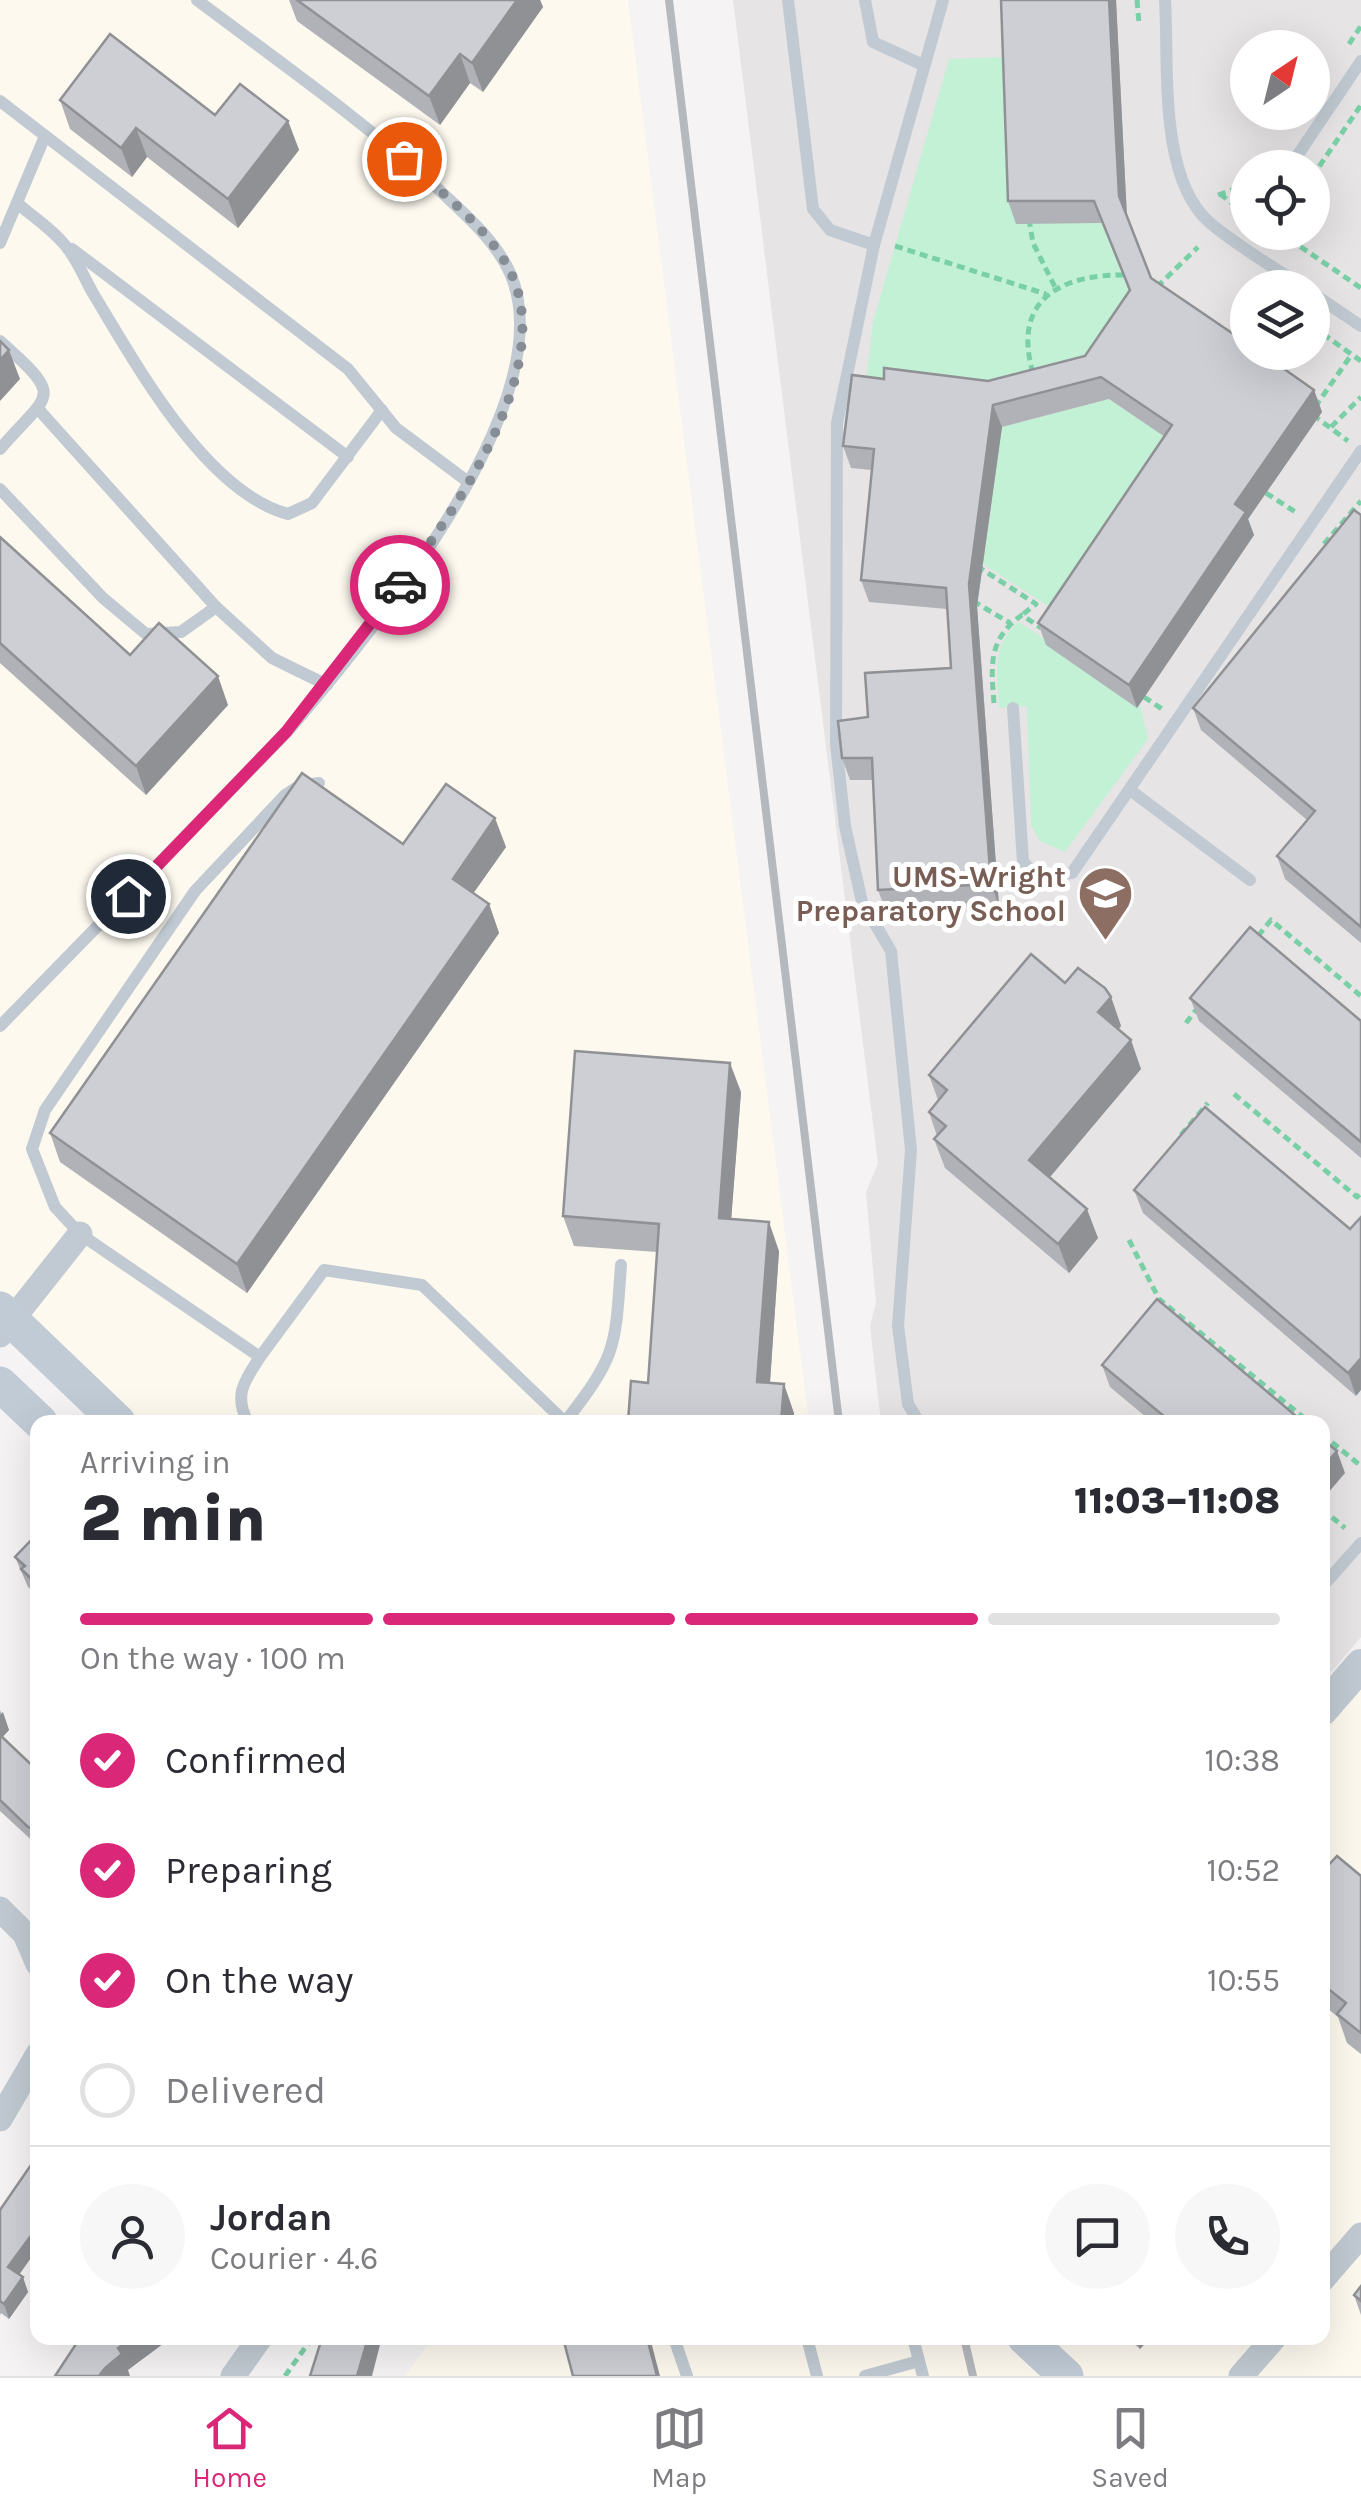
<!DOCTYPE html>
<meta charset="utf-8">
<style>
:root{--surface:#fff;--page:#f7f7f7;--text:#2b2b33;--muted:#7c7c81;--line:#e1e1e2;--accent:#db2777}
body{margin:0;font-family:Karla,sans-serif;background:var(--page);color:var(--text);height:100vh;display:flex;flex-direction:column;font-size:38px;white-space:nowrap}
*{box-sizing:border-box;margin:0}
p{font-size:32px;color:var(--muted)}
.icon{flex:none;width:55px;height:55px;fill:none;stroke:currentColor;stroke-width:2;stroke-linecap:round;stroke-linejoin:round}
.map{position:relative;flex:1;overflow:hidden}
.side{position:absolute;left:30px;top:1415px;width:1300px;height:930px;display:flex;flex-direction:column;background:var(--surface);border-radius:20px;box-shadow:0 10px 40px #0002}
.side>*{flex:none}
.needle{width:65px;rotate:35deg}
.buttons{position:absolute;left:1230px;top:30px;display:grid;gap:20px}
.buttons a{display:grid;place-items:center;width:100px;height:100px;border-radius:50%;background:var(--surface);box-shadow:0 10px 40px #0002;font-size:50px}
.pin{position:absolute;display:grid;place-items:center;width:85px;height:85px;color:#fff;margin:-42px;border:5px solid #fff;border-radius:50%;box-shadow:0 2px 10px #0007}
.courier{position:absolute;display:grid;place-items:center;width:100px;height:100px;margin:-50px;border:8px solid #db2777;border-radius:50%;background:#fff;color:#222;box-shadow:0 2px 12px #0007}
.summary em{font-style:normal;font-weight:800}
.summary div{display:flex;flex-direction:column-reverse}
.summary{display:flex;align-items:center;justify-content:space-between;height:170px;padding:0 50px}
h1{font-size:65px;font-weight:800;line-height:75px}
.bar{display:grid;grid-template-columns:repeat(4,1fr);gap:15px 10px;align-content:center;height:120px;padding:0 50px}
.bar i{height:12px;border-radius:8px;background:var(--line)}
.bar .current{background:var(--accent)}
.bar p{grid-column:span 4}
.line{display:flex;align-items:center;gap:25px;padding:0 50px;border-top:2px solid var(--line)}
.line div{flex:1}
.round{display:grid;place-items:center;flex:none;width:105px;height:105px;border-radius:52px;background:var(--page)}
ol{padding:0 50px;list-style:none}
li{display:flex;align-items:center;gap:30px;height:110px}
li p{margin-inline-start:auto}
li .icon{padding:10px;border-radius:50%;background:var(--accent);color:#fff;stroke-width:4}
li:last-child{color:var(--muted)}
li i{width:55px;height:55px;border:5px solid var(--line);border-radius:50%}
.dock{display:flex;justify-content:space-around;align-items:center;height:140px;border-top:2px solid var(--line);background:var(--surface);font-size:28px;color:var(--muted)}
.dock a{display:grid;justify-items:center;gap:5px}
.dock .current{color:var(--accent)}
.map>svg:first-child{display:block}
</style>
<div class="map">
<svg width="1361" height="2376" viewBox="0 0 1361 2376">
<rect width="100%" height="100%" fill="#f5f3f3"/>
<!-- commercial -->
<g fill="#fdf9ef">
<polygon points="0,0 628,0 809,1422 93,1422 0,1330"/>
<polygon points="1361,1682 1361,2376 405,2376 432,2338 1322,2338 1323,1727"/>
</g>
<!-- education -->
<path fill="#e6e4e5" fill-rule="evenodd" d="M733,0H1361V1637L1323,1682L1322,1422H881L870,1326L876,1303L866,1192L878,1164ZM1248,48H1312V112H1248ZM1248,168H1312V232H1248ZM1248,288H1312V352H1248Z"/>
<!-- green -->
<g fill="#c3f1d5">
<polygon points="1007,57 1102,223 1138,313 1093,378 864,398 873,322 949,59"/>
<polygon points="1109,399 1181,448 1065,617 983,564 1002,427"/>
<path d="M1019,622L1140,704L1148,739L1065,852L1040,841L1031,825L1027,706L999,708C997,676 991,644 1019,622Z"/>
</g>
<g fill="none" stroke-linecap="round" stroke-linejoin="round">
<!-- path -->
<g stroke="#7ad0a6" stroke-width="5" stroke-dasharray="8 5" stroke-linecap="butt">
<polyline points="1137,0 1139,23"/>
<polyline points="1349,44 1361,26"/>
<polyline points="1312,177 1361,105"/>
<polyline points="1220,194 1233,204"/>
<polyline points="1218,195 1248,184"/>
<polyline points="1029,219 1033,243 1055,287"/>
<polyline points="1279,232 1361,288"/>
<polyline points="895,246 1046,294"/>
<polyline points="1157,287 1198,247"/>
<polyline points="1323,334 1361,361"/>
<path d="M1033,373C1011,298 1063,274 1126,275"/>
<polyline points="1315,407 1352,354"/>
<polyline points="1313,415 1348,441"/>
<polyline points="1331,427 1361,397"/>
<polyline points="1266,493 1297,513"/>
<polyline points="1324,544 1361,501"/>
<polyline points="977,566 1036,604 1022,615"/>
<polyline points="973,601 1010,623"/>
<polyline points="1144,697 1162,709"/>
<path d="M994,703C991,665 988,639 1022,615L1041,628"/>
<polyline points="1003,869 1004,893"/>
<polyline points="1258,936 1271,920 1361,996"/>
<polyline points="1186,1023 1199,1006"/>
<polyline points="1234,1094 1357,1197 1361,1193"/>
<polyline points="1181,1135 1208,1103"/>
<polyline points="1129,1240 1159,1299 1309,1422"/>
<polyline points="1322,1434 1361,1466"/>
<polyline points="1322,1509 1345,1528"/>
<polyline points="285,2376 312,2338"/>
</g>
<!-- service -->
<g stroke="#c1cad2" stroke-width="12">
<polyline points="788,0 813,209 830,230 874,245"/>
<polyline points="865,0 873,42 923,65"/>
<path d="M1165,0C1169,63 1158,177 1209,222C1238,247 1273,266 1304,288"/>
<polyline points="0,101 348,369 396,428 467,481"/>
<polyline points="1289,168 1361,61"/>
<path d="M17,203C33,217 55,231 68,249C79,263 85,280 94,295C137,366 206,492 288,514L312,503L382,410"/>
<polyline points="0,243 45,136"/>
<polyline points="72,249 348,457"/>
<polyline points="1312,293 1361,326"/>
<path d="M0,341C66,400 50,391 0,449"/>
<polyline points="40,411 216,607 272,658 327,685"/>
<polyline points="0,489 103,598 146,634 181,632 216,607"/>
<polyline points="1013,708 1023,862 1037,876 1072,873 1361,451"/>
<polyline points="319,783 299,786 285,795 195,891 45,1110 32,1149 55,1207 80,1234 260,1357 324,1270 422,1285 565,1422"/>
<polyline points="1130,790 1250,880"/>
<path d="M0,1026L287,732C367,639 566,400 510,273C495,239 462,212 436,187C361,119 278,61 197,0"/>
<path d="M248,1422C233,1395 245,1380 260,1357"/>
<path d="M565,1422C617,1355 615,1349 621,1265"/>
<polyline points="919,1422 908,1404 898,1326 911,1150 891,951 862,902 845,826 836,744 837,423 874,245 943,0"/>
<polyline points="1322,1587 1361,1543"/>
<polyline points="674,2338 687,2376"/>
<polyline points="807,2338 817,2376"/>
<polyline points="913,2338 923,2376"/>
<polyline points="865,2376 919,2361"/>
</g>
<!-- minor -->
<g stroke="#c1cad2" stroke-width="25">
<polyline points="0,1335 80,1234"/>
<polyline points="0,1909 25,1934 38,1964"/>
<polyline points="0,2119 38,2054"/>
<polyline points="1322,2280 1361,2235"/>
<polyline points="233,2376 260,2338"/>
<polyline points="1241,2376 1274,2338"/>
</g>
<!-- tertiary -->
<polyline stroke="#c1cad2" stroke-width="32" points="1322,1710 1361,1665"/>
<!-- secondary -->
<g stroke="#c1cbd6" stroke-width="35">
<polyline points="0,1309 118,1422"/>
<polyline points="0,1384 40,1422"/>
<polyline points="1025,2338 1066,2376"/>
</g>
<!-- rail -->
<g stroke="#b5b8bd" stroke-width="8">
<polyline points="669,0 839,1422"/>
<polyline points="964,2338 973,2376"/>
</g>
</g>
<!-- wall -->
<g fill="#b0b2b7">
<polygon points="289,0 540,0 543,7 483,92 470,83 440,125 297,21"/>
<polygon points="1001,0 1116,0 1127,217 1151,278 1314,390 1322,412 1248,519 1254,535 1137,708 1046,645 1038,623 1165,437 1109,399 1002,427 977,606 999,906 886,912 878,890 873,780 850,780 842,758 868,717 951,668 947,609 869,602 861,580 872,470 851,468 843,446 884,379 988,381 1085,356 1129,291 1102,223 1016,224 1008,201"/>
<polygon points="60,100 288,121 299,150 238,228 147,157 132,177 70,129"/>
<polygon points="1361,515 1361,943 1285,879 1277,856 1307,820 1201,730 1193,708"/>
<polygon points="0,537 130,655 228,705 146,795 0,663"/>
<polygon points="403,844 506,847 473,893 489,904 499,933 247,1293 60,1162 50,1133"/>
<polygon points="1065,983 1111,997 1121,1026 1118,1029 1141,1069 1049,1177 1098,1238 1069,1273 945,1168 934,1139 937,1136 929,1112 938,1100 929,1075"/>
<polygon points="1190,998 1361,1021 1361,1158 1199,1021"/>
<polygon points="741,1092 731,1219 779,1251 770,1383 794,1413 794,1422 628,1422 648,1383 657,1252 574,1246 563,1216"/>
<polygon points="1134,1190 1350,1229 1356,1396 1143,1213"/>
<polygon points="1102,1365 1303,1422 1152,1422 1110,1387"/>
<polygon points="38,1533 38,1596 28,1587 15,1557"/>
<polygon points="0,1710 9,1730 2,1737 38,1771 38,1846 0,1811"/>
<polygon points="1322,1872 1361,1876 1361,2054 1347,2043 1338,2017 1322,2004"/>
<polygon points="38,2166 38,2247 19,2274 28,2292 9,2319 1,2313 0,2315 0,2210"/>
<polygon points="1361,2286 1361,2315 1354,2295"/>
<polygon points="1127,2338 1150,2338 1140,2349"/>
</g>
<!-- shaded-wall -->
<g fill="#909195">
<polygon points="517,0 540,0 543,7 483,92 472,63"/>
<polygon points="1109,0 1116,0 1127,218 1119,196"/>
<polygon points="460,54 470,83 440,125 429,96"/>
<polygon points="288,121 299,150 238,228 228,199"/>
<polygon points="136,128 147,157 132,177 121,148"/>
<polygon points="9,350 20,379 0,401 0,360"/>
<polygon points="1314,390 1322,412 1248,519 1254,535 1137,708 1129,685 1235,504"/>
<polygon points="993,405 1002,427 977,606 999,906 991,884 969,584"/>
<polygon points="218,676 228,705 146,795 136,766"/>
<polygon points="495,818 506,847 463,908 453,879"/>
<polygon points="489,904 499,933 247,1293 237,1264"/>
<polygon points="1111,997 1121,1026 1109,1041 1098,1012"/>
<polygon points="1131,1040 1141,1069 1040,1189 1029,1160"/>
<polygon points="730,1063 741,1092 729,1248 719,1218"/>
<polygon points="1087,1209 1098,1238 1069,1273 1058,1244"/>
<polygon points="769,1222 779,1251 768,1411 757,1382"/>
<polygon points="1361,1358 1361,1390 1356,1396 1348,1373"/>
<polygon points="784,1384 794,1413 794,1422 781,1422"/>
<polygon points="1337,1451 1345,1473 1322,1500 1322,1468"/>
<polygon points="3,1712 9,1730 0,1740 0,1715"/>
<polygon points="37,2225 38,2248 14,2282 8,2267"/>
<polygon points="23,2277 28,2292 9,2319 4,2304"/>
<polygon points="133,2338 171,2338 128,2370 130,2376 99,2376 118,2348"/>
<polygon points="368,2338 380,2338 381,2341 372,2376 357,2376"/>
<polygon points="647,2338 650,2338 660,2376 657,2376"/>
<polygon points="1136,2338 1150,2338 1140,2349"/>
</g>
<!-- building -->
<g fill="#cdcfd5" stroke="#909195" stroke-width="2.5">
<polygon points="297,0 517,0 472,63 460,54 429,96"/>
<polygon points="1001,0 1109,0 1119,196 1151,278 1248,344 1248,352 1260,352 1314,390 1235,504 1246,512 1129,685 1038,623 1172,425 1101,377 993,405 969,584 991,884 878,890 872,758 842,758 838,721 868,717 865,673 951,668 946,588 861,580 874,449 843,446 852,375 884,379 884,368 988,381 1085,356 1130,290 1094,201 1008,201"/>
<polygon points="110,34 215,115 240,84 288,121 228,199 136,128 121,148 60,100"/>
<polygon points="0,341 9,350 0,360"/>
<polygon points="1354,510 1361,515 1361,927 1277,856 1315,811 1193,708"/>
<polygon points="0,537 130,655 159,623 218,676 136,766 0,643"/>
<polygon points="302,773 403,844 446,784 495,818 453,879 489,904 237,1264 50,1133"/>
<polygon points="1250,927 1361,1021 1361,1142 1190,998"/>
<polygon points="1031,954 1065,983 1078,968 1105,988 1111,997 1098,1012 1131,1040 1029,1160 1087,1209 1058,1244 934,1139 946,1126 929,1112 947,1090 929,1075"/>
<polygon points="575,1051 730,1063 719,1218 769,1222 757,1382 784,1384 781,1422 628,1422 631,1381 648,1383 659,1224 563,1216"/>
<polygon points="1205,1107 1350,1229 1361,1217 1361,1358 1348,1373 1134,1190"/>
<polygon points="1157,1299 1303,1422 1171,1422 1102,1365"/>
<polygon points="1322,1439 1337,1451 1322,1468"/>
<polygon points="38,1533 38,1585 21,1569 25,1566 15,1557"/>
<polygon points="0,1735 38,1771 38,1831 28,1827 0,1800"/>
<polygon points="1337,1856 1361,1876 1361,2033 1337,2014 1346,2003 1322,1984 1322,1872"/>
<polygon points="33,2162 38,2166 38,2226 8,2267 23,2277 4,2304 0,2301 0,2210"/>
<polygon points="1361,2286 1361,2301 1354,2295"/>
<polygon points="80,2338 133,2338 118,2348 122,2354 105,2368 99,2376 55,2376"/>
<polygon points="322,2338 368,2338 357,2376 310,2376"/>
<polygon points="563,2338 647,2338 657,2376 573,2376"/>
</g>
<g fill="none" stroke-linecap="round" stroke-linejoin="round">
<!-- done -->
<path stroke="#868d94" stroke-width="10" stroke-dasharray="0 18" d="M400,585C455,509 558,368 510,271C487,226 440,192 404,159"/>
<!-- route -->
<polyline stroke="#db2777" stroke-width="12" points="128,896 286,732 400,585"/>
</g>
<!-- icons -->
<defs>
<symbol id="school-pin" viewBox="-11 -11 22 30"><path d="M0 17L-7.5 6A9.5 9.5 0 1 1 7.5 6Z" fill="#8d6e63" stroke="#fff"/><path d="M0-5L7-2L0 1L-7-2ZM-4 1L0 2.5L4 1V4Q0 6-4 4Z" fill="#fff"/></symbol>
</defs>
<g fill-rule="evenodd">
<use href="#school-pin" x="1074" y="862" width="63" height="86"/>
</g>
<g text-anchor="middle" stroke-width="10" stroke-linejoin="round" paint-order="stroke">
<!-- education labels -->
<g font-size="30" font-weight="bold" fill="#785e54" stroke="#fff" text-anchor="end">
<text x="1066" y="887">UMS-Wright<tspan x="1066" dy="34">Preparatory School</tspan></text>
</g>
</g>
</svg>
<div class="buttons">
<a><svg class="needle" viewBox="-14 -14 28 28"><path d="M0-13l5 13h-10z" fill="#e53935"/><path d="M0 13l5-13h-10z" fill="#7c7c81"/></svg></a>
<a><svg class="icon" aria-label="locate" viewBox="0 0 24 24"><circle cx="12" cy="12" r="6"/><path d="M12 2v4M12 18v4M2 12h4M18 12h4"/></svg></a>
<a><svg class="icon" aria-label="layers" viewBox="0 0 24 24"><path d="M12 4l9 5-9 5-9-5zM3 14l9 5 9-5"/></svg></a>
</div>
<div class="pin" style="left:404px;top:159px;background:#ea580c"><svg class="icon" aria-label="bag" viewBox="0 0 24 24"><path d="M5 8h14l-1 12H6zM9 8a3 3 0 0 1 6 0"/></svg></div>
<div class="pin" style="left:128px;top:896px;background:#1f2937"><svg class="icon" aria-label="home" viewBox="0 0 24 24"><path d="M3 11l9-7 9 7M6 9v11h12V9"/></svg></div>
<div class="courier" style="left:400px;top:585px"><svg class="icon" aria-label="car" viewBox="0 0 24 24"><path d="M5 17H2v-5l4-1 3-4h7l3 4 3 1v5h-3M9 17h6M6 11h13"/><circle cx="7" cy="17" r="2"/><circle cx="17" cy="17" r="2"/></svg></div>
<section class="side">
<div class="summary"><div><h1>2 min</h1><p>Arriving in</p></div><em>11:03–11:08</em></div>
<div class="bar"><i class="current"></i><i class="current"></i><i class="current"></i><i></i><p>On the way · 100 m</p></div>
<ol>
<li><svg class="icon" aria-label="check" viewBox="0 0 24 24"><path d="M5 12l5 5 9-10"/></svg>Confirmed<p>10:38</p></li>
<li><svg class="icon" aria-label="check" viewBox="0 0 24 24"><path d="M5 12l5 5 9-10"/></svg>Preparing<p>10:52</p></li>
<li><svg class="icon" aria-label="check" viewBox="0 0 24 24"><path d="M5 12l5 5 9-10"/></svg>On the way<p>10:55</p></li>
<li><i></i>Delivered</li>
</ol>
<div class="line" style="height:180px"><a class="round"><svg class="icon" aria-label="person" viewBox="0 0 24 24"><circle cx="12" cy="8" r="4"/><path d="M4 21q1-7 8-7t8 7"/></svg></a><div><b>Jordan</b><p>Courier · 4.6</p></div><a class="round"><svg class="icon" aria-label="chat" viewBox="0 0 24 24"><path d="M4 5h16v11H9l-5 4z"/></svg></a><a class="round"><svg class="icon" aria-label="phone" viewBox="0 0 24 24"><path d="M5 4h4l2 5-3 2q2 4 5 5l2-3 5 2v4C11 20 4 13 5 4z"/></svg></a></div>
</section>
</div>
<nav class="dock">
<a class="current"><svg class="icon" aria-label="home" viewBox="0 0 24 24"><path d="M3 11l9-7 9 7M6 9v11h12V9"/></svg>Home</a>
<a><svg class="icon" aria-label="map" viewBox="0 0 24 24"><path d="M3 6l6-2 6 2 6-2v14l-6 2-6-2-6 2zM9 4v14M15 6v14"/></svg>Map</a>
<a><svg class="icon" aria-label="saved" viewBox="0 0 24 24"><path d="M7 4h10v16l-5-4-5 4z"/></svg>Saved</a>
</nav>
